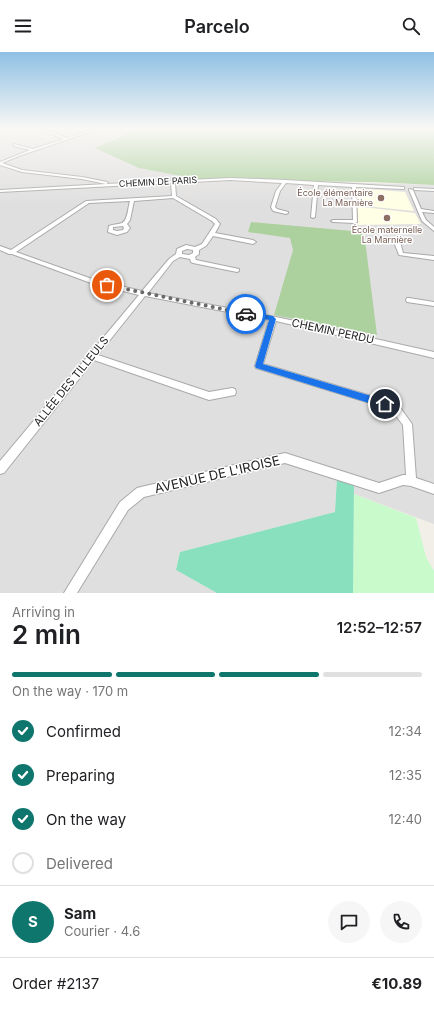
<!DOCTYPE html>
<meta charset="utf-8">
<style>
:root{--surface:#fff;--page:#f6f6f6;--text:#202124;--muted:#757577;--line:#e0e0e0;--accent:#0f766e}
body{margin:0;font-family:Inter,sans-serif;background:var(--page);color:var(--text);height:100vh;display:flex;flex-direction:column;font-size:15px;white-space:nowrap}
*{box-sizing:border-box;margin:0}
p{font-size:13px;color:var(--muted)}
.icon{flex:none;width:22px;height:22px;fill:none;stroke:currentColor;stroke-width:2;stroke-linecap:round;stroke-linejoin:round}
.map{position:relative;height:541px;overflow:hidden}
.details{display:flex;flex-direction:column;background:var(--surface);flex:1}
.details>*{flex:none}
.pin{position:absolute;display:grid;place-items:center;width:34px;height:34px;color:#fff;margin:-17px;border:2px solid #fff;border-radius:50%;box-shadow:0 1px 4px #0007}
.courier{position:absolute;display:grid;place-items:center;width:40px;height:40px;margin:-20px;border:3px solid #1a73e8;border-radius:50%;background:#fff;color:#222;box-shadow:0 1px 5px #0007}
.overview em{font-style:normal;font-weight:600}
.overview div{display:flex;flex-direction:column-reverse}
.overview{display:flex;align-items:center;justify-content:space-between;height:68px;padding:0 12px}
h1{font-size:26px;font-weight:600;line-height:30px}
.bar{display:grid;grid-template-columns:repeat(4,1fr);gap:6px 4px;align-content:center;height:48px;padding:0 12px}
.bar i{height:5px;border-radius:3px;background:var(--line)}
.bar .current{background:var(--accent)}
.bar p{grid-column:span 4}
.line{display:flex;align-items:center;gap:10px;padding:0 12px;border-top:1px solid var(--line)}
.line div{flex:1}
.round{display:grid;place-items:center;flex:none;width:42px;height:42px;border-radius:21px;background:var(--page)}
ol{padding:0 12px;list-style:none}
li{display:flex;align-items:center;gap:12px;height:44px}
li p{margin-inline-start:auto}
li .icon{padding:4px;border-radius:50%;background:var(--accent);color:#fff;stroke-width:4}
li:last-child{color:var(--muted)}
li i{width:22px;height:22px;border:2px solid var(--line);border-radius:50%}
header{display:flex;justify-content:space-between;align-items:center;height:52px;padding:0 12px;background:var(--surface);font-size:18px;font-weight:600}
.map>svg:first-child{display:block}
</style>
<header><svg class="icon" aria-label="menu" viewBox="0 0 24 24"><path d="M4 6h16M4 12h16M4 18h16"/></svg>Parcelo<svg class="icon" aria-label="search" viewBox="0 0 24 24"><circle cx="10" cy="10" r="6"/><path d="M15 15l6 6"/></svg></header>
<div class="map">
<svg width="434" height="541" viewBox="0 0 434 541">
<rect width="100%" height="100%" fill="#f2efe9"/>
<!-- residential -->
<polygon fill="#e0dfdf" points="0,77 138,77 96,96 239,127 434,133 434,472 354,442 354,433 337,427 335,460 180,500 176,518 217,541 0,541"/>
<!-- education -->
<g fill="#ffffe5">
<polygon points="354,136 405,140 414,159 354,153"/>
<polygon points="354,154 415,161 421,172 358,173"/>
</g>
<!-- forest -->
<g fill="#add19e">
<polygon points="138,77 434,77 434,133 374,130 203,128 139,116 95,96"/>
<polygon points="251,170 364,180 377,283 274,263 293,198 290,186 248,180"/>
</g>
<!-- park -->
<polygon fill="#c8facc" points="354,442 416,466 426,505 434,519 434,541 353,541"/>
<!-- pitch -->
<polygon fill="#88e0be" points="337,426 354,433 353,541 217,541 176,518 180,500 335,460"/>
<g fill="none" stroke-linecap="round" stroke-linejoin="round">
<defs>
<g id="street">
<path d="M93,77H98L19,104L2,111L22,118L82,125L107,130L108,131L106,132L230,126L285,128L404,135V137H403L356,135L357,170L355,171L333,170L331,169L333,168H353L352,135L318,133L315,165L313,166L311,165L314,133L286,131L280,139L275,155L277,157L288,160V161L286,162L273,159L271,155L276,139L282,131L230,128L175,131L176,144L216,167L220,172L215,181L253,188L256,190L253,192L213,184L206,194L199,198V202L195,205L196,208L239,217V219L237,220L193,211L191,210L190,207L180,205L173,209L148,241L281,266L434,300V306L276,269L263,312L385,348L399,354L412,372L416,426L434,432V442L411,434L403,433L379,441L285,411L144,445L128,458L77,541H64L120,450L137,436L141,435L285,401L379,431L403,423H406L403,373L393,360L383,355L256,316L255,314L269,268L145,244L98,303L209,340L232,336L235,337L236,340L235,343L209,348L94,308L4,421L0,422V409L139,243L91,231L12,202H9L0,198V194L11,198L86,149L172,144L171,131L0,140V138L106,132L82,127L22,120L0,113V110L30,98L14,94V92L33,97L64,87L45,80V78L67,86ZM173,146L212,169L215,172L202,192L195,195L186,193L177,197L176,202L169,207L142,239L95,228L16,200L89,151L130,149C128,155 128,168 122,171C117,173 113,172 109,174L108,180L117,183L127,180L130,176L127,172L130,168L134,149ZM123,174L124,176L123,178L117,179L113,178V175ZM187,197L193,198V201L189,203L182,202V199Z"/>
<polygon points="414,136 434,137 434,139 415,138 414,138"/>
<polygon points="409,137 413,138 421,157 434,159 434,161 422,160 426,168 434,175 434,179 422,169 409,138"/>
<polygon points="397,188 400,190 403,201 434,204 434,208 399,203 394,190"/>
<polygon points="407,246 409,246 434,250 434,254 407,250 406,248"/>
</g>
</defs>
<!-- street casing -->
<use href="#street" stroke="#a9a9a9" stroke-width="2"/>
<!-- street -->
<use href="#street" fill="#fff" fill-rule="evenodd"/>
</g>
<!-- sky -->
<linearGradient id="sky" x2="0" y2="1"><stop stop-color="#8fc0e4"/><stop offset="0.5" stop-color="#f9f8f5"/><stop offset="1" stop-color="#f9f8f5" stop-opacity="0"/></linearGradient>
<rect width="434" height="153" fill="url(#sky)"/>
<!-- route -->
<polygon fill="#1a73e8" points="246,259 273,264 276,267 263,312 385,348 388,349 388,355 385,356 256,316 255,314 269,268 244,263 244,260"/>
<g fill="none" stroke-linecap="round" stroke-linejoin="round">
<!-- done -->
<polyline stroke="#6b6a68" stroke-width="4" stroke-dasharray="0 7.2" points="107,233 246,262"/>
</g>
<!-- markers -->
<g fill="#8d6e63" stroke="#fff" stroke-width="1.5">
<circle cx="381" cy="146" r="4"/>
<circle cx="387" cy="166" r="4"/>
</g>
<g text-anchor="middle" stroke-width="3" stroke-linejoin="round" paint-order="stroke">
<!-- far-street labels -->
<g font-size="9" fill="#222" stroke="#fff">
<text transform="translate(158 130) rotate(-3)" y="3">CHEMIN DE PARIS</text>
</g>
<!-- far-education labels -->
<g font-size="9" fill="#785e54" stroke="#fff" text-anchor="end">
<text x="373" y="144">École élémentaire<tspan x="373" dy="10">La Marnière</tspan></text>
<text x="387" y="181" text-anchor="middle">École maternelle<tspan x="387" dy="10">La Marnière</tspan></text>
</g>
<!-- street labels -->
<g font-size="11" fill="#222" stroke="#fff">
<text transform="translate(333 279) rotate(12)" y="4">CHEMIN PERDU</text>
<text transform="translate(71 329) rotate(-51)" y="4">ALLÉE DES TILLEULS</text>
</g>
<!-- near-street labels -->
<g font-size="13" fill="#222" stroke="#fff">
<text transform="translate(217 422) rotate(-13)" y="5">AVENUE DE L'IROISE</text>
</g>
</g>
</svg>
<div class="pin" style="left:107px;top:233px;background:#ea580c"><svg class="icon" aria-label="bag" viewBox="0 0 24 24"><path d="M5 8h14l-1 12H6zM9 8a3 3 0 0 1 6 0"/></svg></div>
<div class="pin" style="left:385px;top:352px;background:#1f2937"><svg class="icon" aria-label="home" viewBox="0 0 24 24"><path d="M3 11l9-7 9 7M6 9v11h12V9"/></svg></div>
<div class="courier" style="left:246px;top:262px"><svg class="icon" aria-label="car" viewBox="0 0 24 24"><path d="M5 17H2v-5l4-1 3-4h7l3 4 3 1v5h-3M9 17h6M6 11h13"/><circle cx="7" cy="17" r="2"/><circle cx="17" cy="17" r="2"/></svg></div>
</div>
<section class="details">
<div class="overview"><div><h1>2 min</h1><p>Arriving in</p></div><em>12:52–12:57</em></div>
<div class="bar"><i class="current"></i><i class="current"></i><i class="current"></i><i></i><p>On the way · 170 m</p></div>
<ol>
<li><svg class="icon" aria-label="check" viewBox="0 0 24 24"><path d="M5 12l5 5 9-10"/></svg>Confirmed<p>12:34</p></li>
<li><svg class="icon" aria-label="check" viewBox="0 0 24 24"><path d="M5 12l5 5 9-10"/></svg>Preparing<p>12:35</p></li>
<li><svg class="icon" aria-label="check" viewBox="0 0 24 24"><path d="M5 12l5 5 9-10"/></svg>On the way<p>12:40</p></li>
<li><i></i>Delivered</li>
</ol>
<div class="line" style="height:72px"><b class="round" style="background:var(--accent);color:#fff">S</b><div><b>Sam</b><p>Courier · 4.6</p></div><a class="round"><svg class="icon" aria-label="chat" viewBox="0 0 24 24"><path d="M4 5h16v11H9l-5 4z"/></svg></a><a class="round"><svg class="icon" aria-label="phone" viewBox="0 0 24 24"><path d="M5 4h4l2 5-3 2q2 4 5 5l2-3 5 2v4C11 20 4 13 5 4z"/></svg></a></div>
<div class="line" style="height:52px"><div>Order #2137</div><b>€10.89</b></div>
</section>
